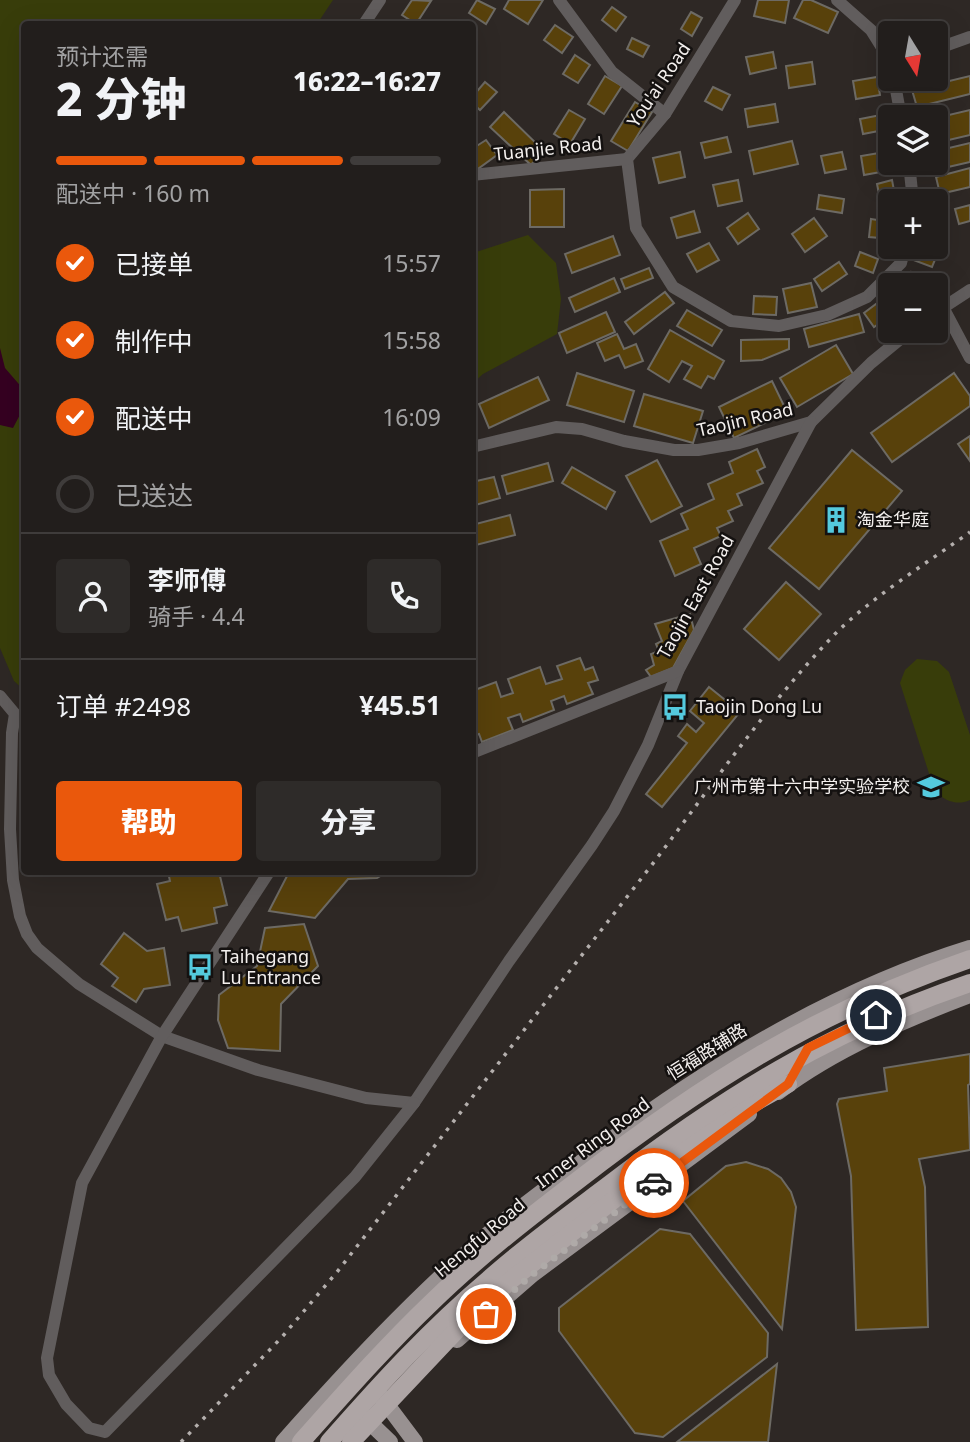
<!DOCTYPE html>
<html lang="zh">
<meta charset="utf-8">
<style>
:root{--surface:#221e1c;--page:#2e2b29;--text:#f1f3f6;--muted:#a2a2a3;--line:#3f3c3b;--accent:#ea580c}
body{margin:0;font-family:"Noto Sans","Noto Sans SC",sans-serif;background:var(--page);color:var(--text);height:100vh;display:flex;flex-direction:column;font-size:26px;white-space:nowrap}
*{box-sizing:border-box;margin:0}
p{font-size:23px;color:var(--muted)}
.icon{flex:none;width:38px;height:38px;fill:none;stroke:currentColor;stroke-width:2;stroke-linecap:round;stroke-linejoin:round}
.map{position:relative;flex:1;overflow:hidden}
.panel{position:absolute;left:21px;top:21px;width:455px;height:854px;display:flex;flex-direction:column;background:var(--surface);border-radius:7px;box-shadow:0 7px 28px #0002,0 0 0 2px var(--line)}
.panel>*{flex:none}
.needle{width:46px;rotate:169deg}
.fabs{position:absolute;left:878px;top:21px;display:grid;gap:14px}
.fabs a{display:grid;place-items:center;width:70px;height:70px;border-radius:7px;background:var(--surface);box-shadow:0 7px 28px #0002,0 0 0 2px var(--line);font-size:35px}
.pin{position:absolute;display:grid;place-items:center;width:60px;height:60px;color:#fff;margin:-30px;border:4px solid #fff;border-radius:50%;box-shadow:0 2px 7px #0007}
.courier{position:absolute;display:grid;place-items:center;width:70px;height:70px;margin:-35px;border:5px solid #ea580c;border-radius:50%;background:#fff;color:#222;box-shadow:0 2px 9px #0007}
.overview em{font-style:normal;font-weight:800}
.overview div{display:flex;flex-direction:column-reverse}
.overview{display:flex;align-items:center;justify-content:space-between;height:119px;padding:0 35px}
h1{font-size:46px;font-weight:800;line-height:52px}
.bar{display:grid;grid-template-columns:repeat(4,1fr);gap:10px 7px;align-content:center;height:84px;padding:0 35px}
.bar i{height:9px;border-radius:5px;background:var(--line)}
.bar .on{background:var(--accent)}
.bar p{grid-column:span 4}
.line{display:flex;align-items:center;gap:18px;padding:0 35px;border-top:2px solid var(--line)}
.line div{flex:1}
.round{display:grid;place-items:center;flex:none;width:74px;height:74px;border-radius:7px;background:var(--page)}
ol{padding:0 35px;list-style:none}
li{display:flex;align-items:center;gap:21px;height:77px}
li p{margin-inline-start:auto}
li .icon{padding:7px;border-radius:50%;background:var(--accent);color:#fff;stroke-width:4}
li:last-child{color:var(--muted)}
li i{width:38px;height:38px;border:4px solid var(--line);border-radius:50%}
.button{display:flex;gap:14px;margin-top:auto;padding:14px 35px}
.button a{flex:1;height:80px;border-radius:7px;background:var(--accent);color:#fff;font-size:28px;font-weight:800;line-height:80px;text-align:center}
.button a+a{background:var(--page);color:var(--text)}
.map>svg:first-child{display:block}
</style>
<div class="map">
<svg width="970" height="1442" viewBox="0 0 970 1442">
<rect width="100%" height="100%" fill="#2e2825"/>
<!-- green -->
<g fill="#383d0a">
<polygon points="0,0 333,0 317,24 24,24 24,690 14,681 0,648"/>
<polygon points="528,235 556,263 561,299 557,334 483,374 473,383 473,253"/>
<path d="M917,659L937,661L949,672L970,735V800C957,806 946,801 935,792L900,683L905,670Z"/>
</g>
<!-- water -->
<polygon fill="#350021" points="0,348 5,368 24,390 24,407 13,428 0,425"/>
<!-- building -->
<g fill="#58410b" stroke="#6d6a64" stroke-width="2">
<polygon points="412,0 431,1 416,24 402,15"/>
<polygon points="477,0 495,9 486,24 469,13"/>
<polygon points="509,0 543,0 528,24 504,9"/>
<polygon points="758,0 789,0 785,23 754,16"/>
<polygon points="803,0 811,0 838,12 828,33 794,18"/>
<polygon points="612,7 626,17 616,31 602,20"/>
<polygon points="691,12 702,18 692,36 681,29"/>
<polygon points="555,25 573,37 562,53 544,40"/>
<polygon points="632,38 649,46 643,57 627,49"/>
<polygon points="773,52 776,68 750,74 746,57"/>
<polygon points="575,55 590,65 578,83 563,74"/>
<polygon points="812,62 815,84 789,88 786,66"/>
<polygon points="605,76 622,86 604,114 588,104"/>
<polygon points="970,76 970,94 917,107 912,90"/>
<polygon points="877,77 880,95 856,99 853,81"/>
<polygon points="485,82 497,92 480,110 472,103 472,97"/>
<polygon points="713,87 730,95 722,110 705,101"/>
<polygon points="635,102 652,112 628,151 611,141"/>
<polygon points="775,104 778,122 748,127 745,109"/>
<polygon points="569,110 585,119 570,144 554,134"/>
<polygon points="970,110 970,135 936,143 936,118"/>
<polygon points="504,112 544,151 531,165 490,127"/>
<polygon points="886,114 889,129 863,134 860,119"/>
<polygon points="727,137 731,152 705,158 701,143"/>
<polygon points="486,140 497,155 475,171 472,167 472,149"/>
<polygon points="792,141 798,164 754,174 749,151"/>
<polygon points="970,143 970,162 935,170 933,163 936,163 936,151"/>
<polygon points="891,151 891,163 896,163 897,169 864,175 861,156"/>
<polygon points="680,152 685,177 659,183 653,158"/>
<polygon points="842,152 846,169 825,173 821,156"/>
<polygon points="970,168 970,187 940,194 936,177"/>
<polygon points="738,180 742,201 718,206 713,185"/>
<polygon points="892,180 896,201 881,204 877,184"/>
<polygon points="564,189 564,227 530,227 530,190"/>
<polygon points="819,195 844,199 842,213 817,209"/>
<polygon points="943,197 944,220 936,220 936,201 916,201 916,198"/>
<polygon points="970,205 970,221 959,224 955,209"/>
<polygon points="694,211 700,232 677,238 671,218"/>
<polygon points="748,213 759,229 738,244 727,228"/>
<polygon points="814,218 827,236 805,252 792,234"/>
<polygon points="871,219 891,222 891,239 869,237"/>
<polygon points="613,236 620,255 572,273 565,254"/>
<polygon points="936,238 943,240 932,267 908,258 912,247 936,247"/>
<polygon points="709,243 719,260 697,272 687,254"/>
<polygon points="860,252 878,259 873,273 855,266"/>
<polygon points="839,262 847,274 822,291 814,279"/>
<polygon points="649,268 653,278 625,289 621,279"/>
<polygon points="911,272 926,285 899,285"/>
<polygon points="614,278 620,292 575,312 569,298"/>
<polygon points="811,283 817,307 788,313 783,289"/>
<polygon points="665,292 674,303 634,334 625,322"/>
<polygon points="754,296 777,297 776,315 753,314"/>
<polygon points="884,298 891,308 891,315 874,327 864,313"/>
<polygon points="687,310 722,330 712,346 677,326"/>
<polygon points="606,312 615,332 567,353 559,333"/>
<polygon points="859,314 864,332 809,347 804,329"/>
<polygon points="670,330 724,361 714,379 708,376 701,388 684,379 692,366 682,361 669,382 648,369"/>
<polygon points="617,334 624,349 636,344 643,361 625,368 619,355 605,361 597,343"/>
<polygon points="789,339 789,349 762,360 741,361 741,340"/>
<polygon points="836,345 853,374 797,407 780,378"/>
<polygon points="577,373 634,391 624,422 567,405"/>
<polygon points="954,373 970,396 970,406 892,462 871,433"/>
<polygon points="538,377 549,400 489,428 479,404"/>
<polygon points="772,381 787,412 734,438 719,407"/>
<polygon points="644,394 703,411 693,443 634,426"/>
<polygon points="970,436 970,461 958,444"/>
<polygon points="757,449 765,467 757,471 763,483 737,494 742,505 728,511 733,521 717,528 721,536 694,548 701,564 675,576 660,541 688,529 681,514 714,499 708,484 733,473 729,462"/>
<polygon points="852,450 902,491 819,589 769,548"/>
<polygon points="657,460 682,506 651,522 626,476"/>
<polygon points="548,463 553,481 507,494 502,476"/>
<polygon points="572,467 615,492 606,509 562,483"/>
<polygon points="494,477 500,498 472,506 472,482"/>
<polygon points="510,515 515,535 472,546 472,525"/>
<polygon points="786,582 821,614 779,660 744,629"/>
<polygon points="690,614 694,630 673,668 651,677 646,670 654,665 651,654 659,651 656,644 662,641 655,624"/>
<polygon points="580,658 585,670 593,667 598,680 588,683 593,694 567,704 564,696 551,701 554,710 523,722 520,714 508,718 513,730 482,742 479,734 472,736 472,691 496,682 501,697 513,693 508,679 540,667 546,684 562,679 557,666"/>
<polygon points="709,687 740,712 662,807 646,794 687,743 678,736 687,724 696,732 704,723 690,711"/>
<polygon points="168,872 219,872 227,905 214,908 217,923 182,931 178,917 166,920 157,884 170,881"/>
<polygon points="298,872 387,872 377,878 348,879 315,918 269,911 287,876"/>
<polygon points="304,924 318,966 281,1004 280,1051 228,1048 218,1020 219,995 257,966 265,928"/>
<polygon points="124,933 147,951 164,948 170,985 144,989 136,1002 112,986 118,978 101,964"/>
<polygon points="970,1054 970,1084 968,1085 970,1150 919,1159 925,1187 928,1327 856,1330 851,1176 837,1104 839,1099 887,1091 884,1068"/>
<polygon points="746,1162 768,1169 781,1178 791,1192 796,1207 782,1329 683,1201 726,1166"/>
<polygon points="660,1229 690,1234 768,1333 767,1357 663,1437 635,1433 559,1331 559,1308"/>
<polygon points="777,1364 768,1442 677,1442"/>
</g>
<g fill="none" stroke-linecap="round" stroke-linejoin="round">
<!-- minor -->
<g stroke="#615d5d" stroke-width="12">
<polyline points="559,0 612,72 665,114"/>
<polyline points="735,0 665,114 627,159 636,228 673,287 731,321 779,326 827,315 867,297 901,263 905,247"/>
<polyline points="837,0 871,30 891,62"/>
<polyline points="364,24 380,0"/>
<polyline points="936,49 970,37"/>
<polyline points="894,79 901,117"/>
<polyline points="909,163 913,201"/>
<polyline points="472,175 627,159"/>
<polyline points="943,307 970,358"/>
<polyline points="938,311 970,290"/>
<polyline points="472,447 556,427 582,429 624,441 674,450 698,450 739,443 811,422 871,363 910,331"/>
<polyline points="0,696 15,714 12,733 10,829 13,880 20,916 27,934 37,948 79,984 162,1036 258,1070 366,1098 414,1103 509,961 592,845 614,811 648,745 678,671 811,422"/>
<polyline points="472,753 678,671"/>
<polyline points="269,872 162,1036 82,1183 47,1358 49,1375 66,1404 89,1428 105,1432 355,1177 414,1103"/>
</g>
<!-- major -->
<g stroke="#989191" stroke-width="16">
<path d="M778,1092C835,1049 904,1020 970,995"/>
<polyline points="457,1340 533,1274 749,1114"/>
<polyline points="379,1394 415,1442"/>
<polyline points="362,1415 390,1442"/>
<path d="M283,1442C347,1370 414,1298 487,1235C525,1203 565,1175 604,1145C715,1062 837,989 970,948"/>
</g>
<!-- highway -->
<polyline stroke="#aea5a5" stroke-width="18" points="666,1159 734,1114 788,1084"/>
<!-- rail -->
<path stroke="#b4afad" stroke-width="3.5" stroke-dasharray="3.5 7" stroke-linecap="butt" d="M181,1442L282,1337L337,1272C442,1137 546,1001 651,866C711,787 766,706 835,634C872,597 927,563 970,532"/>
<!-- highway-bridge -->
<g stroke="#aea5a5" stroke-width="18">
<path d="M301,1442C343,1395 385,1347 431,1303C476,1259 526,1220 577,1181C702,1084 818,1011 970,959"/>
<path d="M329,1442C379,1385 431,1328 489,1279C526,1246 566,1217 606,1187C722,1098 831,1030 970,983"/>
<polyline points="351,1442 469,1317 511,1280 666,1159"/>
</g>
</g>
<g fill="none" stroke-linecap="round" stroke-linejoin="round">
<!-- done -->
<polyline stroke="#afaaa8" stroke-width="7" stroke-dasharray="0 12.6" points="486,1314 533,1274 654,1183"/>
<!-- route -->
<polyline stroke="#ea580c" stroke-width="9" points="654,1183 788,1084 808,1048 876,1015"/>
</g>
<!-- icons -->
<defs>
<symbol id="building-bare" viewBox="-9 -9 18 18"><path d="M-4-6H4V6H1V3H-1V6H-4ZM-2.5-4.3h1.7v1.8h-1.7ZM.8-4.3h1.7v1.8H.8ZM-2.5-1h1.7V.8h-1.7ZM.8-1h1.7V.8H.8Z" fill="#54cade" stroke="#141110" stroke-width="2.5" paint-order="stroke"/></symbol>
<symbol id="bus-bare" viewBox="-9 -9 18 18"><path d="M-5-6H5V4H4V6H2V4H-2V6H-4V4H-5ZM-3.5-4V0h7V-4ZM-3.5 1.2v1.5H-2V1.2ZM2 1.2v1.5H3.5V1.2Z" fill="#54cade" stroke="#141110" stroke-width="2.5" paint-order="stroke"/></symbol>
<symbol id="school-bare" viewBox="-9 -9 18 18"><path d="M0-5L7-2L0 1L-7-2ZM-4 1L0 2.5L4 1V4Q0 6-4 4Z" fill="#54cade" stroke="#141110" stroke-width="2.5" paint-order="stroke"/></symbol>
</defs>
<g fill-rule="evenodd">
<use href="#building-bare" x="817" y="501" width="38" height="38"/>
<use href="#bus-bare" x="656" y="688" width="38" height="38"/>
<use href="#school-bare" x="912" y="768" width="38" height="38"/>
<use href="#bus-bare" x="181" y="948" width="38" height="38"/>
</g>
<g text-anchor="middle" stroke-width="5" stroke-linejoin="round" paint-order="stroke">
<!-- street labels -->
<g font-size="18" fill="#f4f0ee" stroke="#141110">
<text transform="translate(659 85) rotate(-56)" y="6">You'ai Road</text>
<text transform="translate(548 149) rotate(-6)" y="6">Tuanjie Road</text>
<text transform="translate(745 420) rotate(-13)" y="6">Taojin Road</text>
<text transform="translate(696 597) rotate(-61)" y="6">Taojin East Road</text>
<text transform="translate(707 1052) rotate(-32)" y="6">恒福路辅路</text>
<text transform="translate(593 1143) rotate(-37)" y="6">Inner Ring Road</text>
<text transform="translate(480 1238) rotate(-40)" y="6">Hengfu Road</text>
</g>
<!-- poi labels -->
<g font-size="18" fill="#f4f0ee" stroke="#141110" text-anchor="start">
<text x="857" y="526">淘金华庭</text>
<text x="696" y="713">Taojin Dong Lu</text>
<text x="910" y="793" text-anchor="end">广州市第十六中学实验学校</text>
<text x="221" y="963">Taihegang<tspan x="221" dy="21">Lu Entrance</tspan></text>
</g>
</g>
</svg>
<div class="fabs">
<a><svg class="needle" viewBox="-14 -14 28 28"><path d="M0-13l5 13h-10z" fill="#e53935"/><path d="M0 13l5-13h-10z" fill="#a2a2a3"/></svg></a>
<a><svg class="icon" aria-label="layers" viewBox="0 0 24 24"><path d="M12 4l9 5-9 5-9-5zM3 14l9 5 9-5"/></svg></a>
<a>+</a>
<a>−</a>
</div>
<div class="pin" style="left:486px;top:1314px;background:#ea580c"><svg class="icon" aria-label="bag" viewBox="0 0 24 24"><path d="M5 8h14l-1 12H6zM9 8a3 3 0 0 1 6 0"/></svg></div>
<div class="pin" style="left:876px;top:1015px;background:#1f2937"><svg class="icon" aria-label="home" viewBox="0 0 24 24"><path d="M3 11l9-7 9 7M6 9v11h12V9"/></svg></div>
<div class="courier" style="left:654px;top:1183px"><svg class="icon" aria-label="car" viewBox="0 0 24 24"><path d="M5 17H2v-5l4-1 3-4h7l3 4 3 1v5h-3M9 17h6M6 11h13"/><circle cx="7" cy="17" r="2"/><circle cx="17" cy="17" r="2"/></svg></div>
<section class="panel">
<div class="overview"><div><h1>2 分钟</h1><p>预计还需</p></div><em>16:22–16:27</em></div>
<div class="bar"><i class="on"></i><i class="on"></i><i class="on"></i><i></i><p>配送中 · 160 m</p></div>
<ol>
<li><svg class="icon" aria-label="check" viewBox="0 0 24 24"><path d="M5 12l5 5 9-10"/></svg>已接单<p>15:57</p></li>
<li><svg class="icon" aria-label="check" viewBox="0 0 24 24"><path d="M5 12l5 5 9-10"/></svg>制作中<p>15:58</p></li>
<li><svg class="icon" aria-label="check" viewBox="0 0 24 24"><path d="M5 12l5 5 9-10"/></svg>配送中<p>16:09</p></li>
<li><i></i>已送达</li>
</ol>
<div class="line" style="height:126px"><a class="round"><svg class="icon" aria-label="person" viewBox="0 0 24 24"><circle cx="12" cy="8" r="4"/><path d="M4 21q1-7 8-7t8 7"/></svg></a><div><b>李师傅</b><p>骑手 · 4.4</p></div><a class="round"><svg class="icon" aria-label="phone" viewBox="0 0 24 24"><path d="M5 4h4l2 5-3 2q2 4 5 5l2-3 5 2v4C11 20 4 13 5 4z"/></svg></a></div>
<div class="line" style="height:91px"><div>订单 #2498</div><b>¥45.51</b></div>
<div class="button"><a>帮助</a><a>分享</a></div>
</section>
</div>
